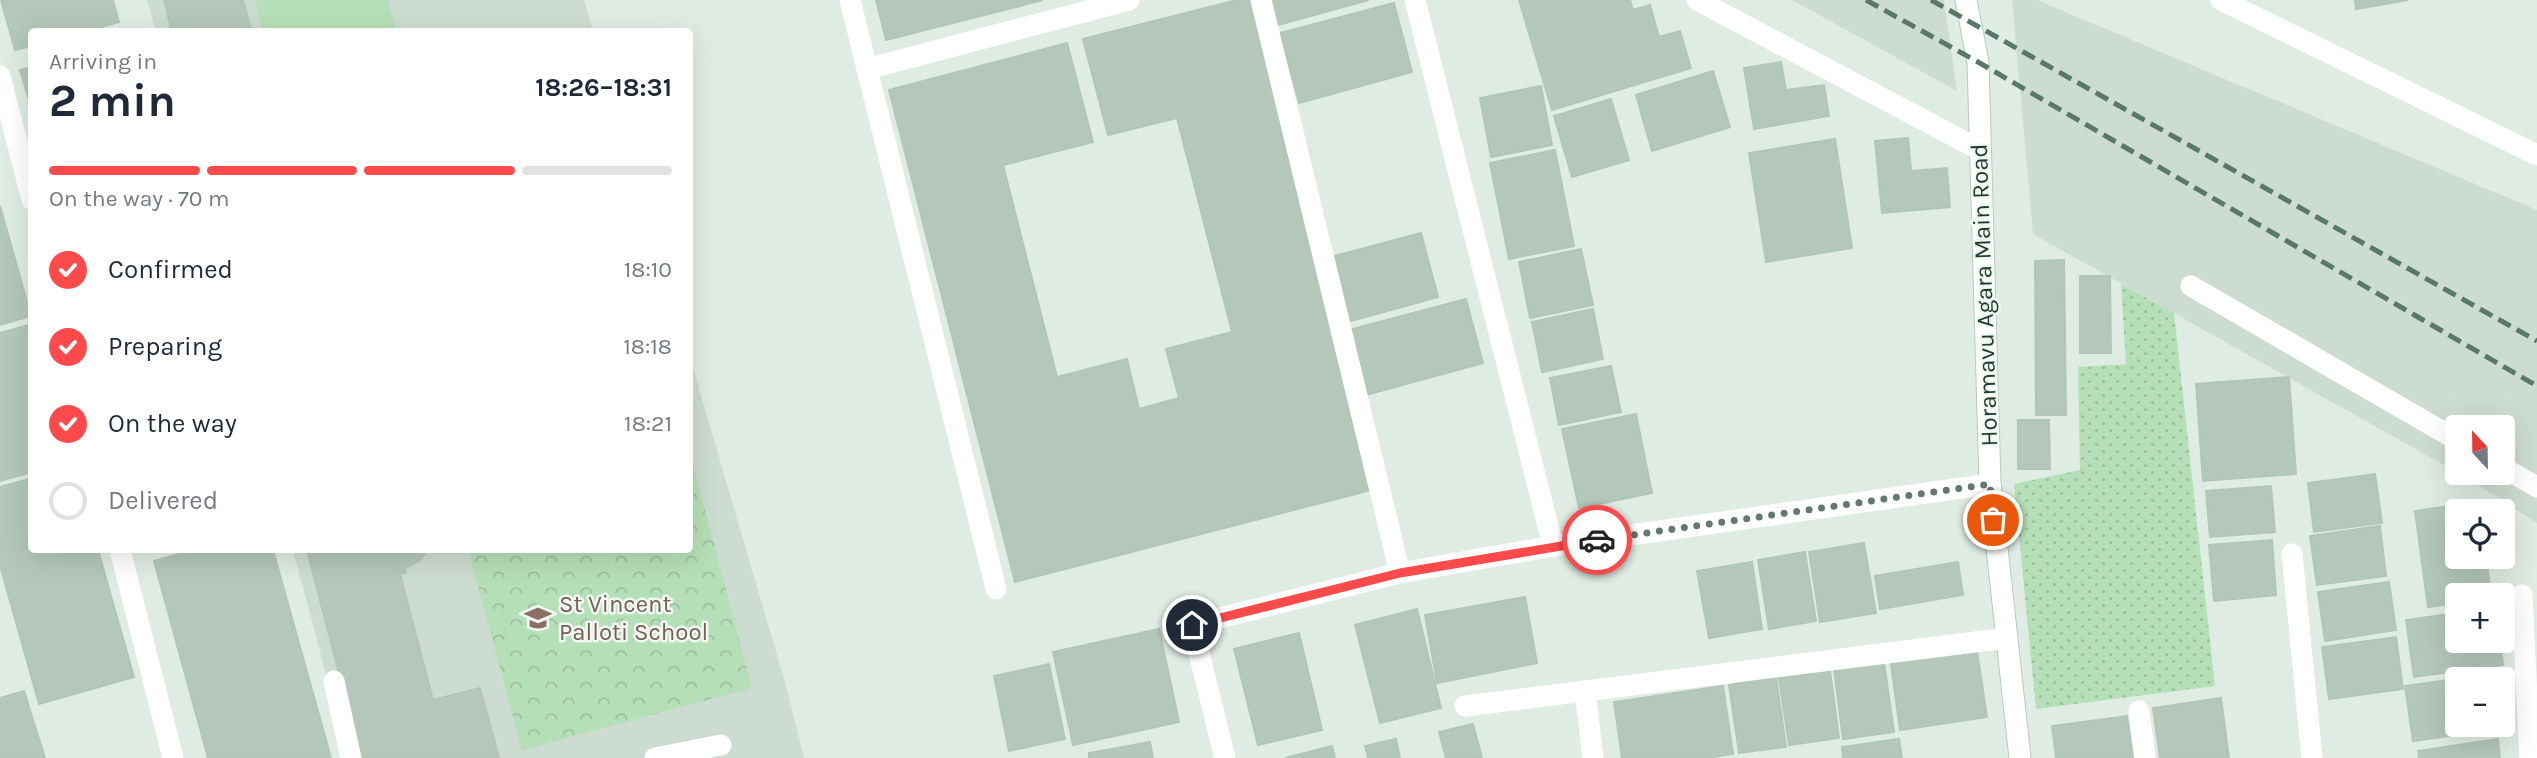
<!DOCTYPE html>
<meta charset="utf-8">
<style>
:root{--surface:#fff;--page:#f2f2f3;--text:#1f2937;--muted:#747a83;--line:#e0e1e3;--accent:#ff4a4c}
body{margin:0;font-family:Karla,sans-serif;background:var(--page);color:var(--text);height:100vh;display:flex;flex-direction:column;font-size:26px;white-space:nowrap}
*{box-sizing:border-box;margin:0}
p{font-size:23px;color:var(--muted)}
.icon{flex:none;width:38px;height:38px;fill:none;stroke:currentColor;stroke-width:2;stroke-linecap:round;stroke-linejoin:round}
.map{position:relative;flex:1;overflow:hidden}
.sheet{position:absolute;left:28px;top:28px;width:665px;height:525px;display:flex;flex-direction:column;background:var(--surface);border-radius:7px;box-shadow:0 7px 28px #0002}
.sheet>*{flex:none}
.needle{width:46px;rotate:338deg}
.fabs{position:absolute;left:2445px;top:415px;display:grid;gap:14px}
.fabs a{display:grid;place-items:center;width:70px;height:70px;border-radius:7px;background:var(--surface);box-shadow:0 7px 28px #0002;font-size:35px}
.pin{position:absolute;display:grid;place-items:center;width:60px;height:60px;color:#fff;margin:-30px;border:4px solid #fff;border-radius:50%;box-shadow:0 2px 7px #0007}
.courier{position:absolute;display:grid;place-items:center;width:70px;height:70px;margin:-35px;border:5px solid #ff4a4c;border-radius:50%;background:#fff;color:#222;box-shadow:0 2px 9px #0007}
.headline em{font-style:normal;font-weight:700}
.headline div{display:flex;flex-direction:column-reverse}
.headline{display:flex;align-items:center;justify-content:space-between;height:119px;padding:0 21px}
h1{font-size:46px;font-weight:700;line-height:52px}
.bar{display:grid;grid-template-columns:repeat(4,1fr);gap:10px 7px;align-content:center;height:84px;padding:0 21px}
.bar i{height:9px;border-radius:5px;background:var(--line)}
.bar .active{background:var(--accent)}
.bar p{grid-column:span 4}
ol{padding:0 21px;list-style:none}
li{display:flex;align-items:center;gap:21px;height:77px}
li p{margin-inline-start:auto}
li .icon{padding:7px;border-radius:50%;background:var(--accent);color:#fff;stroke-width:4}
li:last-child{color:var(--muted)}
li i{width:38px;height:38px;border:4px solid var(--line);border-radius:50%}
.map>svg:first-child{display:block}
</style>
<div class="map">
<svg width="2537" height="758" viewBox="0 0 2537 758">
<defs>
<pattern id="grass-dots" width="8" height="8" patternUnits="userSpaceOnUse" patternTransform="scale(1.75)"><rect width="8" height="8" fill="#b5dfb6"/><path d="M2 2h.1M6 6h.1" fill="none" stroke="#9bc09d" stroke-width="1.8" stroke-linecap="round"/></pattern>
<pattern id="park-crowns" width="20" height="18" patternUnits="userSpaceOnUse" patternTransform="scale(1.75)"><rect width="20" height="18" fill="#b5dfb6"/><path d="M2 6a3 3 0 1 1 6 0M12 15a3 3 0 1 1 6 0" fill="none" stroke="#9bc09d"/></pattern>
</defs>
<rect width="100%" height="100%" fill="#dfece3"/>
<!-- built -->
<g fill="#cddcd1" fill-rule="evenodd">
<polygon points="147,0 584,0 593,31 156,31"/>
<polygon points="1792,0 1944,0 1957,91"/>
<path d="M2012,0H2037L2537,210V523L2469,479L2033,234ZM2457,427H2502V472H2457Z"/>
<polygon points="690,358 786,686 804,758 348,758 293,550 690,550"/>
</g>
<!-- grass -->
<polygon fill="url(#grass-dots)" points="2121,284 2174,313 2215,686 2036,709 2014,484 2080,470 2078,367 2126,364"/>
<!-- park -->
<polygon fill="url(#park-crowns)" points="690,453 752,688 522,750 468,550 690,550"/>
<!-- pitch -->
<polygon fill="#b5dfb6" points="255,0 388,0 396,31 263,31"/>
<!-- building -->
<g fill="#b4c7bb" stroke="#b1c6b8" stroke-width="2" fill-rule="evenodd">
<polygon points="1,0 113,0 119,22 84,32 32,32 32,46 15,50"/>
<polygon points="164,0 243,0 252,32 172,32"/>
<polygon points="876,0 1043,0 886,40"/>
<polygon points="1237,0 1250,0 1375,489 1015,582 889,90 1067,43 1093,142 1003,165 1057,377 1127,359 1139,409 1179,398 1166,349 1232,332 1177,118 1108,135 1083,39"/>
<polygon points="1271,0 1369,0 1278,25"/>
<polygon points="1519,0 1630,0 1633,10 1650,5 1659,37 1680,31 1691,68 1552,110"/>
<polygon points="2355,0 2408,0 2356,9"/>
<polygon points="1394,3 1412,72 1299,103 1280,33"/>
<polygon points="1781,62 1786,90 1824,85 1829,116 1754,129 1744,68"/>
<polygon points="32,67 32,110 20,70"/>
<polygon points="1713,71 1730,127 1652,151 1636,95"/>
<polygon points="1541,86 1552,145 1491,157 1480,98"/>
<polygon points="1611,99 1629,160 1572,177 1554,116"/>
<polygon points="1908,138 1911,171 1947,168 1950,207 1882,213 1875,141"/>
<polygon points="1835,139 1852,248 1766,262 1749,153"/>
<polygon points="1555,150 1574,246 1509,259 1490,163"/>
<polygon points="0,206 31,316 0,325"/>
<polygon points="1421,233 1438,297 1351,321 1335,256"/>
<polygon points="1581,249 1593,305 1530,318 1519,262"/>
<polygon points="2064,260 2066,415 2036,415 2035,261"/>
<polygon points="2080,276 2110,276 2111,353 2080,353"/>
<polygon points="1466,299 1483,363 1366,395 1349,330"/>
<polygon points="1593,309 1603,359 1542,372 1532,322"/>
<polygon points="32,324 32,472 0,481 0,333"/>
<polygon points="1611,366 1621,412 1559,425 1550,378"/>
<polygon points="2289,377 2296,474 2203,481 2196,384"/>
<polygon points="1636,414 1652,493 1579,508 1562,429"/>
<polygon points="2018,420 2049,420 2050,469 2018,469"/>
<polygon points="2375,474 2382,523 2314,532 2308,483"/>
<polygon points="32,478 32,550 98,550 134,677 39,704 0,565 0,487"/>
<polygon points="2271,486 2275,532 2210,537 2206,491"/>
<polygon points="2479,502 2480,511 2457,511 2457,556 2486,556 2491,595 2457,595 2457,603 2428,607 2415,511"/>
<polygon points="2380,526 2386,576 2317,585 2310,536"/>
<polygon points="2272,540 2276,595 2214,601 2209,545"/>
<polygon points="1864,543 1876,613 1820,622 1809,552"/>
<polygon points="194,550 273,550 331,758 208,758 154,561"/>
<polygon points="307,550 428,550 419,561 405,568 406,573 400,574 433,700 480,688 499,757 361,758"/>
<polygon points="1805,552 1816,621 1769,629 1758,560"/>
<polygon points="1752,562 1762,629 1709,638 1697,571"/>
<polygon points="1958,562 1963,595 1880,609 1875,576"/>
<polygon points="2389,582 2396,630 2325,641 2318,592"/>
<polygon points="1525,597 1537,663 1437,683 1425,615"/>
<polygon points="1417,609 1441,708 1380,723 1355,625"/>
<polygon points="2457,613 2457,640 2500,640 2503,665 2414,677 2406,620"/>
<polygon points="1159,629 1179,722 1073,745 1053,652"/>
<polygon points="1299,633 1322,730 1258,745 1234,649"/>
<polygon points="2396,637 2403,689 2329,699 2322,647"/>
<polygon points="1977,651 1987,717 1900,730 1891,664"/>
<polygon points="1884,662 1894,732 1843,739 1834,669"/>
<polygon points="1049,664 1065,739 1009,751 994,676"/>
<polygon points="1830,671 1839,738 1789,745 1779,678"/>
<path d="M2505,672L2513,727L2413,741L2405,686ZM2457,679H2502V724H2457Z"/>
<polygon points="1776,677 1786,747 1739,753 1729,685"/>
<polygon points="1723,686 1733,754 1707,758 1622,758 1614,702"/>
<polygon points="24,691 45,758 0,758 0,698"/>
<polygon points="2221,698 2229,758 2160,758 2153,708"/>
<polygon points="2127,716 2133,758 2056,758 2052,726"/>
<polygon points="1473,724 1482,758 1446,758 1439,732"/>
<polygon points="1396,739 1400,758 1368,758 1365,746"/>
<polygon points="1899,739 1902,758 1843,758 1842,747"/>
<polygon points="2498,739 2500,758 2419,758 2418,751"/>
<polygon points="1150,742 1153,758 1089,758 1089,753"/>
<polygon points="1332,746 1335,758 1285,758"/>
</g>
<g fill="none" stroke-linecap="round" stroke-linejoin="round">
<defs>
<polyline id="secondary" points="1966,0 1978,62 1990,484 2020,758"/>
</defs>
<!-- secondary casing -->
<use href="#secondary" stroke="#b1cdbb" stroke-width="23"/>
<!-- lane -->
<g stroke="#fff" stroke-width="21">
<polyline points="334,681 351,758"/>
<polyline points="655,758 721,745"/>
</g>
<!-- street -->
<g stroke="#fff" stroke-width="21">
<polyline points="850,0 996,589"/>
<polyline points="1261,0 1400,573"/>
<polyline points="1415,0 1553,546"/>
<polyline points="1697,0 1980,150"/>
<polyline points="2221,0 2537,155"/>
<polyline points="867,69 1129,0"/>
<polyline points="0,76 32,200"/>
<polyline points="2191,286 2457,440"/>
<polyline points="2502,467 2537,487"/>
<polyline points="120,550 173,758"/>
<polyline points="2292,554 2312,758"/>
<polyline points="2522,595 2530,758"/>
<polyline points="1585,691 1593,758"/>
<polyline points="1465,706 2007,638"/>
<polyline points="2139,711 2145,758"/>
<polyline points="1225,758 1192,625 1400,573 1553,546 1990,484"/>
</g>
<!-- secondary -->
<use href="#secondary" stroke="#fff" stroke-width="21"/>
<!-- rail -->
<g stroke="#587968" stroke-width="5" stroke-dasharray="14 7" stroke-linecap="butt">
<polyline points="1866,0 1978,62 2537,386"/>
<polyline points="1931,0 2537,341"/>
</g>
</g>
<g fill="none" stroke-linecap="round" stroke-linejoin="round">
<!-- done -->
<polyline stroke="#627a6d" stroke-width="7" stroke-dasharray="0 12.6" points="1597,540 1990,484 1993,520"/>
<!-- route -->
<polyline stroke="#ff4a4c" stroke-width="9" points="1192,625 1400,573 1597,540"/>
</g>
<!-- icons -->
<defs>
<symbol id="school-bare" viewBox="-9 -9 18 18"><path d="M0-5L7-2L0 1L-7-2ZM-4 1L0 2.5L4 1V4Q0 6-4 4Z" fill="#8d6e63" stroke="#eff8f2" stroke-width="2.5" paint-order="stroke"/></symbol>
</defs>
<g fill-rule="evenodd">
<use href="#school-bare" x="519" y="599" width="38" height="38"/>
</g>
<g text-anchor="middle" stroke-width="5" stroke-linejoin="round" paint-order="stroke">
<!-- street labels -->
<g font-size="24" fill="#1e3d2d" stroke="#eff8f2">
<text transform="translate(1984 295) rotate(-92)" y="8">Horamavu Agara Main Road</text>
</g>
<!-- education labels -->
<g font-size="24" fill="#785e54" stroke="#eff8f2" text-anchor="start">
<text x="559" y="612">St Vincent<tspan x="559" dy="28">Palloti School</tspan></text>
</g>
</g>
</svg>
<div class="fabs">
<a><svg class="needle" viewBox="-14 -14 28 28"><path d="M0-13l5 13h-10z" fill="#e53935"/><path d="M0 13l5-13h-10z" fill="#747a83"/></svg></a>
<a><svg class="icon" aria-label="locate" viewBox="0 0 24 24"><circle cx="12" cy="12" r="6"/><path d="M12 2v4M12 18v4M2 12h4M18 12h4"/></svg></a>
<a>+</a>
<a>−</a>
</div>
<div class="pin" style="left:1993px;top:520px;background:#ea580c"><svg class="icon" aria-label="bag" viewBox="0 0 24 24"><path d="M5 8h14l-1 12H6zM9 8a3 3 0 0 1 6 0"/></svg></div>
<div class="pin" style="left:1192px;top:625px;background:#1f2937"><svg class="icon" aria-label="home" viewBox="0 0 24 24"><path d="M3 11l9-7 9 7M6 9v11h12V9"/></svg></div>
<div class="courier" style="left:1597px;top:540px"><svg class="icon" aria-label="car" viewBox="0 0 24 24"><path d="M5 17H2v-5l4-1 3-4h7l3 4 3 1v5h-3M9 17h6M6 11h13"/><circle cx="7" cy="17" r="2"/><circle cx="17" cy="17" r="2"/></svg></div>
<section class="sheet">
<div class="headline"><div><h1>2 min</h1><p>Arriving in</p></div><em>18:26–18:31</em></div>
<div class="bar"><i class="active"></i><i class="active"></i><i class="active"></i><i></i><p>On the way · 70 m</p></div>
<ol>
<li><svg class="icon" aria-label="check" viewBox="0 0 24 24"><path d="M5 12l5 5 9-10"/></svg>Confirmed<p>18:10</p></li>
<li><svg class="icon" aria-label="check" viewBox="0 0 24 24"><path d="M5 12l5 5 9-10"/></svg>Preparing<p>18:18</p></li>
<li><svg class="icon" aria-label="check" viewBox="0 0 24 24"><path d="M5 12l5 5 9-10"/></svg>On the way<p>18:21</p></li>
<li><i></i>Delivered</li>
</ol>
</section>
</div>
